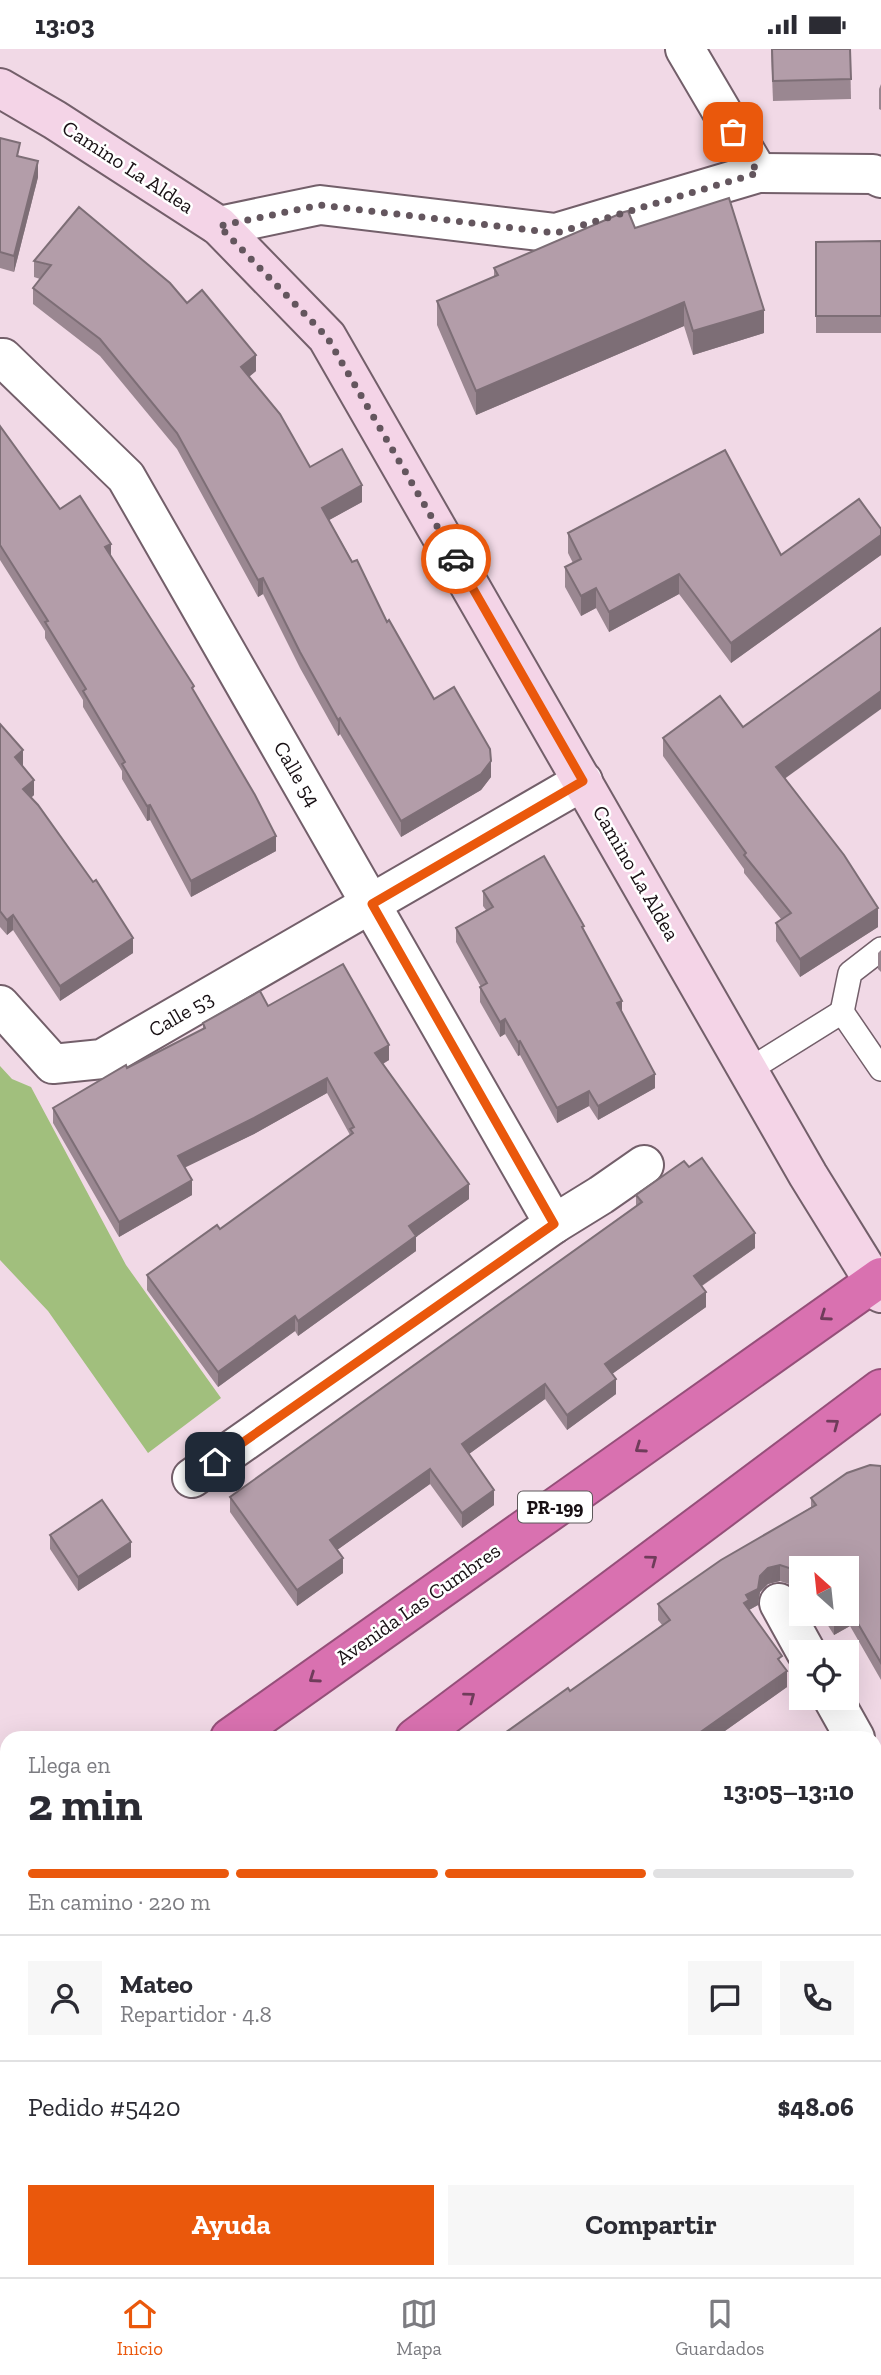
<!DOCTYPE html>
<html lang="es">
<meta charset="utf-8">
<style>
:root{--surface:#fff;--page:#f7f7f7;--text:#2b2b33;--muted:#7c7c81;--line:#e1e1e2;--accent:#ea580c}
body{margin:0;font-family:"Zilla Slab",serif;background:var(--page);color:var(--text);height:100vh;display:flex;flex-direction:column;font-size:26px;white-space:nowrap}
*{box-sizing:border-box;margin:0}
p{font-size:23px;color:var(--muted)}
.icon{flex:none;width:38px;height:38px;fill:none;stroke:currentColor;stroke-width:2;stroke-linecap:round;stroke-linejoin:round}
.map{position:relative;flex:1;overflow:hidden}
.sheet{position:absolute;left:0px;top:1682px;width:882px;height:548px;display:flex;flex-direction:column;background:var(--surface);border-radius:21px 21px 0 0;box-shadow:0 7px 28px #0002}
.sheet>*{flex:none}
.needle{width:46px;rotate:333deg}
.tools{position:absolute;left:789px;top:1507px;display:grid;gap:14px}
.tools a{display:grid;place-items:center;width:70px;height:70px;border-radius:0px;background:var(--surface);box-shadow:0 7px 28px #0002;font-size:35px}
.pin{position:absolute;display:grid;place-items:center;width:60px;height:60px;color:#fff;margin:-30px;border-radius:14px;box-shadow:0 4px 10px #0006}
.courier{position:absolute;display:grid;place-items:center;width:70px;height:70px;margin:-35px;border:5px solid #ea580c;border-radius:50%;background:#fff;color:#222;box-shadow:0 2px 9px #0007}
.summary em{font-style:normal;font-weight:800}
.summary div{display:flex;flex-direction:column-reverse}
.summary{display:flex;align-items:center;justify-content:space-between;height:119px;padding:0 28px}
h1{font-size:46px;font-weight:800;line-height:52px}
.bar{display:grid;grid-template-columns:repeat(4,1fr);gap:10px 7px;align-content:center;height:84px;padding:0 28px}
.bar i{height:9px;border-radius:5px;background:var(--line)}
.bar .selected{background:var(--accent)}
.bar p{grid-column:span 4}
.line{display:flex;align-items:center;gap:18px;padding:0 28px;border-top:2px solid var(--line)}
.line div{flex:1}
.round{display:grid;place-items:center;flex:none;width:74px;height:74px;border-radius:0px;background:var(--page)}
.action{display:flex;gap:14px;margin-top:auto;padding:14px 28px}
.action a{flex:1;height:80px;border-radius:0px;background:var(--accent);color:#fff;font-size:28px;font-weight:800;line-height:80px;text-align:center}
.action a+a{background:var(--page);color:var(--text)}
.status{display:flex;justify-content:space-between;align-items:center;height:49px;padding:0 35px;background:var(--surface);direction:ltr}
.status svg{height:19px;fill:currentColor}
.tabs{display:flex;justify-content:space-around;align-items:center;height:98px;border-top:2px solid var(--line);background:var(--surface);font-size:19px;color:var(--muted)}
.tabs a{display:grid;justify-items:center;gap:4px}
.tabs .selected{color:var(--accent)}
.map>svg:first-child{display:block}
</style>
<div class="status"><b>13:03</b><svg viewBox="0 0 49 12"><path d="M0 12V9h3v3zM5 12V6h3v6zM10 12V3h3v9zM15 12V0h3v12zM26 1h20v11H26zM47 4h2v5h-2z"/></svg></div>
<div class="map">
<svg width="881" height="2228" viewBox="0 0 881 2228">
<rect width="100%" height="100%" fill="#f1d9e6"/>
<!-- green -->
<polygon fill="#a1bf7d" points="0,1017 12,1030 31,1038 126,1216 221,1349 148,1404 48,1262 0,1211"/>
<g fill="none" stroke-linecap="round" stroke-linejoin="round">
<defs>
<g id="lane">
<polyline points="842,963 850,924 881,900"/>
<polyline points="749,1021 842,963 881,1020"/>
</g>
<g id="street">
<polyline points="685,0 758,124"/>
<polyline points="219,177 320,156 556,184 758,124 873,125 881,129"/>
<polyline points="0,309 3,309 126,428 554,1175"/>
<polyline points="0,956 53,1015 102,1010 583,732"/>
<polyline points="192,1429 554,1175 601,1146 644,1116"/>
<polyline points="779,1554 806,1603"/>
<polyline points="832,1648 855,1689"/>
<polyline points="875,1723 881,1733"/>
<polyline points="0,1745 7,1754"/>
<polyline points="875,2151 881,2147"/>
<polyline points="69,2228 77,2222"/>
<polyline points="766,2228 773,2222"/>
</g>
<polyline id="secondary" points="0,39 55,71 219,177 327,288 808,1126 881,1244"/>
<g id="highway">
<polyline points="230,1689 881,1228"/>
<polyline points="415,1689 881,1340"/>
<polyline points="0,1852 7,1847"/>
<polyline points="0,1999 7,1994"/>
</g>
</defs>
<!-- lane casing -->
<use href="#lane" stroke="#735f6a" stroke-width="26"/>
<!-- street casing -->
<use href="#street" stroke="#735f6a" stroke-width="42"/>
<!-- secondary casing -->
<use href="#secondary" stroke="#735f6a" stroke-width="42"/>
<!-- highway casing -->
<use href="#highway" stroke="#954f79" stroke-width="42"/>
<!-- lane -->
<use href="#lane" stroke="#fff" stroke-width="23"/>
<!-- street -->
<use href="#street" stroke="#fff" stroke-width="38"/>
<!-- secondary -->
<use href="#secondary" stroke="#f4d4e7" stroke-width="38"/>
<!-- highway -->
<use href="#highway" stroke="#d971b0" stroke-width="38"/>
</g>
<!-- wall -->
<g fill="#9a8791">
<polygon points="771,0 850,0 851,50 773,52"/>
<polygon points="881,35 881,61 879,60 879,40"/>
<polygon points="0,89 20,108 38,128 14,223 0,219"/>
<polygon points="635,179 764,284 693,306 684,277 476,366 437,276 437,252 494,228 494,219"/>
<polygon points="881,192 881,284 816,284 816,193"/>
<polygon points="34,212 187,254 256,322 249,328 310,418 362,453 329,471 387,573 434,650 491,728 481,741 401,788 340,685 338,687 300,619 263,545 258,548 177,400 100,307 33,255 33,239 40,230 34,228"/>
<polygon points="0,377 60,460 111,507 194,644 276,802 191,848 150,771 147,772 122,730 122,722 83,658 83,651 45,589 45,582 0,511"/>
<polygon points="881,480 881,506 731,614 679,545 609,583 596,559 581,567 565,538 565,518 573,514 568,504 568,484 781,506"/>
<polygon points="0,675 23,717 34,746 31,749 133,904 60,952 13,881 7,886 0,878"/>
<polygon points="743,678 785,729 878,878 800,928 776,892 776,874 781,870 744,824 744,820 663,707 663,689"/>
<polygon points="483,842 584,882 655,1039 598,1071 589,1057 557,1074 520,1006 518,1007 505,985 500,988 480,953 480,938 481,938 456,893 456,879 486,861 483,857"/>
<polygon points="881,901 881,923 878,920 878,904"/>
<polygon points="268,957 389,1011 383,1015 469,1150 416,1188 416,1202 298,1287 295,1282 218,1338 147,1241 147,1226 220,1180 350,1086 327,1044 254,1085 184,1118 192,1146 119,1188 53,1074 53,1059 127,1019 203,980 203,974"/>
<polygon points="636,1146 755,1199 702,1237 706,1258 612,1325 616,1345 567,1381 545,1350 469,1405 494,1456 462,1479 430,1435 337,1501 343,1524 297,1557 230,1463 230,1448 636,1157"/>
<polygon points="881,1417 881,1631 850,1577 834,1586 820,1564 847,1564 847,1519 802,1519 802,1534 800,1531 792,1536 780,1532 768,1535 760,1543 758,1556 749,1561 782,1615 787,1638 715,1689 502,1689 502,1686 570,1642 662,1576 658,1571 658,1555 811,1458 811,1449"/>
<polygon points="50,1486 131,1508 78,1542 50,1500"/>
<polygon points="202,2222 323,2222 315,2228 206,2228"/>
<polygon points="334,2222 372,2222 364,2228 337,2228"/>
</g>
<!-- shaded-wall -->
<g fill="#7d6e76">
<polygon points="38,112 38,128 14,223 14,207"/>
<polygon points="684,253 684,277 476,366 476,342"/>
<polygon points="764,261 764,284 693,306 693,282"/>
<polygon points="256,306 256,322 241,334 241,318"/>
<polygon points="362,436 362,453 322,475 322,459"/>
<polygon points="881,486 881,506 731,614 731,594"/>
<polygon points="111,495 111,510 105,498"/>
<polygon points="679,525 679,545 609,583 609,563"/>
<polygon points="263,529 263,545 258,548 258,531"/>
<polygon points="596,539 596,559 581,567 581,547"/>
<polygon points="881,642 881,660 776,736 776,718"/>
<polygon points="340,669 340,685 338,687 338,671"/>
<polygon points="23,701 23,717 15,724 15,708"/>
<polygon points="491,712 491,728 481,741 401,788 401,772"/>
<polygon points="34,731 34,746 23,755 23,740"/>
<polygon points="150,756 150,771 147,772 147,757"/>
<polygon points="276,787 276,802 191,848 191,832"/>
<polygon points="878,859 878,878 800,928 800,910"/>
<polygon points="13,866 13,881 7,886 7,871"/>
<polygon points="133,889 133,904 60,952 60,937"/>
<polygon points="622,952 622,966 617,954"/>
<polygon points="505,970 505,985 500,988 500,973"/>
<polygon points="520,992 520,1006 518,1007 518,993"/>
<polygon points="389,996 389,1011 375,1019 375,1004"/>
<polygon points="655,1025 655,1039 598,1071 598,1057"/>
<polygon points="327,1029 327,1044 254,1085 178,1122 178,1107"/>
<polygon points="589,1042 589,1057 557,1074 557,1059"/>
<polygon points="192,1131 192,1146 119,1188 119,1173"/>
<polygon points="469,1135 469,1150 416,1188 416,1202 298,1287 298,1272 409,1177"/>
<polygon points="755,1184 755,1199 694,1242 694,1227"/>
<polygon points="706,1243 706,1258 605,1330 605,1315"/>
<polygon points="295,1267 295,1282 218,1338 218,1323"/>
<polygon points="616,1330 616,1345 567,1381 567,1366"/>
<polygon points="545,1335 545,1350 462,1410 462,1395"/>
<polygon points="430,1420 430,1435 330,1506 330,1491"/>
<polygon points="494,1441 494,1456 462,1479 462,1464"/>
<polygon points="131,1493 131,1508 78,1542 78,1528"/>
<polygon points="343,1509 343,1524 297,1557 297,1541"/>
<polygon points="800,1515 800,1531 792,1536 792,1520"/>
<polygon points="780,1516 780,1532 768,1535 760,1543 758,1556 749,1561 744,1554 746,1546 760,1527 768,1519"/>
<polygon points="850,1561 850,1577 834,1586 834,1570 843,1564 847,1564 847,1562"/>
<polygon points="787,1622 787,1638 715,1689 692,1689"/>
<polygon points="881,2048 881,2063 876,2066 876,2070 875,2071 875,2052"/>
<polygon points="7,2178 7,2192 0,2197 0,2183"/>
<polygon points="301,2222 323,2222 315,2228 293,2228"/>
<polygon points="351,2222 372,2222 364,2228 346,2228 346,2226"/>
<polygon points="643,2222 664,2222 656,2228 635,2228"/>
</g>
<!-- building -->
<g fill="#b39da9" stroke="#7d6e76" stroke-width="2">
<polygon points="772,0 850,0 851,30 773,32"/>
<polygon points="0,89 20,94 17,107 38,112 14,207 0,203"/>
<polygon points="729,149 764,261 693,282 684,253 476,342 437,252 498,226 494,219 624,163 628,162 635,179"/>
<polygon points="79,158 170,234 187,254 202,241 256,306 241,318 280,365 310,418 342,400 362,436 322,459 352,513 357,511 387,573 389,571 434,650 454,638 490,700 491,712 481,725 401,772 340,669 338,671 300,603 263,529 258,531 177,384 100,290 33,239 51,216 34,212"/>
<polygon points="881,192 881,267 816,267 816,193"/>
<polygon points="0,377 60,460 80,447 111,495 105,498 194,637 192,639 255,746 276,787 191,832 150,756 147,757 122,715 125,713 83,642 86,640 45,573 48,572 0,496"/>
<polygon points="725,401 781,506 859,450 881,480 881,486 731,594 679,525 609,563 596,539 581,547 565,518 581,510 568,484"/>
<polygon points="881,579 881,642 776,718 844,806 878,859 800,910 776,874 791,864 744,806 746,804 663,689 720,647 743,678"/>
<polygon points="0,675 23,701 15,708 34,731 23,740 38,756 93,833 96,831 133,889 60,937 13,866 7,871 0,862"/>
<polygon points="544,807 584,877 582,878 622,952 617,954 655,1025 598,1057 589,1042 557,1059 520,992 518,993 505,970 500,973 480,938 487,934 456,879 493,858 483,842"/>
<polygon points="343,915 389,996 375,1004 469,1135 409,1177 416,1187 298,1272 295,1267 218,1323 147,1226 217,1176 220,1180 353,1084 350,1080 354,1078 327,1029 254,1069 178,1107 192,1131 119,1173 53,1059 126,1016 127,1019 205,979 203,974 260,942 268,957"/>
<polygon points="702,1109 755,1184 694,1227 706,1243 605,1315 616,1330 567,1366 545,1335 462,1395 494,1441 462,1464 430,1420 330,1491 343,1509 297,1541 230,1448 642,1153 636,1146 684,1112 689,1118"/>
<polygon points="870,1416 881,1417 881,1614 850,1561 847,1562 847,1519 802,1519 800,1515 792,1520 780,1516 768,1519 760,1527 758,1540 746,1546 749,1551 744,1554 782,1607 778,1610 787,1622 692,1689 504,1689 502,1686 568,1639 570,1642 670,1571 658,1555 721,1511 816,1456 811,1449 847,1424"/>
<polygon points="102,1451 131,1493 78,1528 50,1486"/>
<polygon points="830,1564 843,1564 834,1570"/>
<polygon points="881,1937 881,2048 875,2052 875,1941"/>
<polygon points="7,2060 7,2178 0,2183 0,2065"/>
<polygon points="881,2184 881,2228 818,2228 826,2222 875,2222 875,2189"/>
<polygon points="213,2222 301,2222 293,2228 213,2228 215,2226"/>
<polygon points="480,2222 643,2222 635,2228 472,2228"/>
</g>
<!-- one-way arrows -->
<defs><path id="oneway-chevron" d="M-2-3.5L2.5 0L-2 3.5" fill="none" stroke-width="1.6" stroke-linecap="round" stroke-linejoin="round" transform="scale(1.75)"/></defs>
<g stroke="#6f3c5a">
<use href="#oneway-chevron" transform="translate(825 1267) rotate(145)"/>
<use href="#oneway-chevron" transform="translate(834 1375) rotate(-37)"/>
<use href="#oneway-chevron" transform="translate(640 1399) rotate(145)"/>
<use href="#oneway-chevron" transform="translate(652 1511) rotate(-37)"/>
<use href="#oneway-chevron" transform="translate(314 1629) rotate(145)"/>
<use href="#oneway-chevron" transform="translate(470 1648) rotate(-37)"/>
</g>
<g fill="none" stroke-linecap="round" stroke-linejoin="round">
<!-- done -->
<polyline stroke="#64565e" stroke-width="7" stroke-dasharray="0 12.6" points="456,510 327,288 219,177 320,156 556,184 758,124 733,83"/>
<!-- route -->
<polyline stroke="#ea580c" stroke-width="9" points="215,1413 554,1175 372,855 583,732 456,510"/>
</g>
<g text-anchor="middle" stroke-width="5" stroke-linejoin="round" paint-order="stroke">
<!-- shield labels -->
<rect fill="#fff" stroke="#5d585a" stroke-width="2" x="518" y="1442.5" width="74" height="31" rx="5"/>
<g font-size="19" font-weight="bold" fill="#181014">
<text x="555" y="1465">PR-199</text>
</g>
<!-- street labels -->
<g font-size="21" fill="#181014" stroke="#fff">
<text transform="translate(128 118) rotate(33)" y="7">Camino La Aldea</text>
<text transform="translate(297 725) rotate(60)" y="7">Calle 54</text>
<text transform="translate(636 824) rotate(60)" y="7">Camino La Aldea</text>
<text transform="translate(181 965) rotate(-30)" y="7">Calle 53</text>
<text transform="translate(418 1555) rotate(-35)" y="7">Avenida Las Cumbres</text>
</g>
</g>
</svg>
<div class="tools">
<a><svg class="needle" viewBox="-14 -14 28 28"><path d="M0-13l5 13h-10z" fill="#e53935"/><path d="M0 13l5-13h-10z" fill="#7c7c81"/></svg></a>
<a><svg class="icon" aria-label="locate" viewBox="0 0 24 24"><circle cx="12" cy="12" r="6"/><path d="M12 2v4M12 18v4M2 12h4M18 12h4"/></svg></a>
</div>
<div class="pin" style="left:733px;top:83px;background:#ea580c"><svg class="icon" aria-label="bag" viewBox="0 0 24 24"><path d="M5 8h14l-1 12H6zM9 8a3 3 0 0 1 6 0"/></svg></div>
<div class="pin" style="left:215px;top:1413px;background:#1f2937"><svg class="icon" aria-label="home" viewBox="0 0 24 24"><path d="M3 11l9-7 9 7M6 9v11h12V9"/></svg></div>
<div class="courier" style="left:456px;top:510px"><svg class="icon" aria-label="car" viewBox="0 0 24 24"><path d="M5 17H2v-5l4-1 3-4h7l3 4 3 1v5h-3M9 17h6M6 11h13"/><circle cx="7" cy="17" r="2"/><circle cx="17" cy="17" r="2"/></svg></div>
<section class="sheet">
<div class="summary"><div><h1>2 min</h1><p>Llega en</p></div><em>13:05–13:10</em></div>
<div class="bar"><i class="selected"></i><i class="selected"></i><i class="selected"></i><i></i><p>En camino · 220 m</p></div>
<div class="line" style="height:126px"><a class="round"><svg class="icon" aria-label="person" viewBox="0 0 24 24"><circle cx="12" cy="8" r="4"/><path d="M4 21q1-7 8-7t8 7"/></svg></a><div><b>Mateo</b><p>Repartidor · 4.8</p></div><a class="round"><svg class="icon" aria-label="chat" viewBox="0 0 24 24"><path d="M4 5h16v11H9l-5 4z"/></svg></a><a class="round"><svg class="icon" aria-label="phone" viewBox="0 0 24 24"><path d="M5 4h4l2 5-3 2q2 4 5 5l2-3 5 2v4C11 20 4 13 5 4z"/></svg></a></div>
<div class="line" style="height:91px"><div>Pedido #5420</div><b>$48.06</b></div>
<div class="action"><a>Ayuda</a><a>Compartir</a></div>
</section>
</div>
<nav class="tabs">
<a class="selected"><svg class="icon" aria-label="home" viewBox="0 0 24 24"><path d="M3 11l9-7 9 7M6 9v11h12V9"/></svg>Inicio</a>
<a><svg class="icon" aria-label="map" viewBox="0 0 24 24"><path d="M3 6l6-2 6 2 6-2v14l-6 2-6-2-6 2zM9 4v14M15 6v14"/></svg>Mapa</a>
<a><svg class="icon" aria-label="saved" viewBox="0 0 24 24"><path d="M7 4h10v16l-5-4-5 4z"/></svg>Guardados</a>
</nav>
